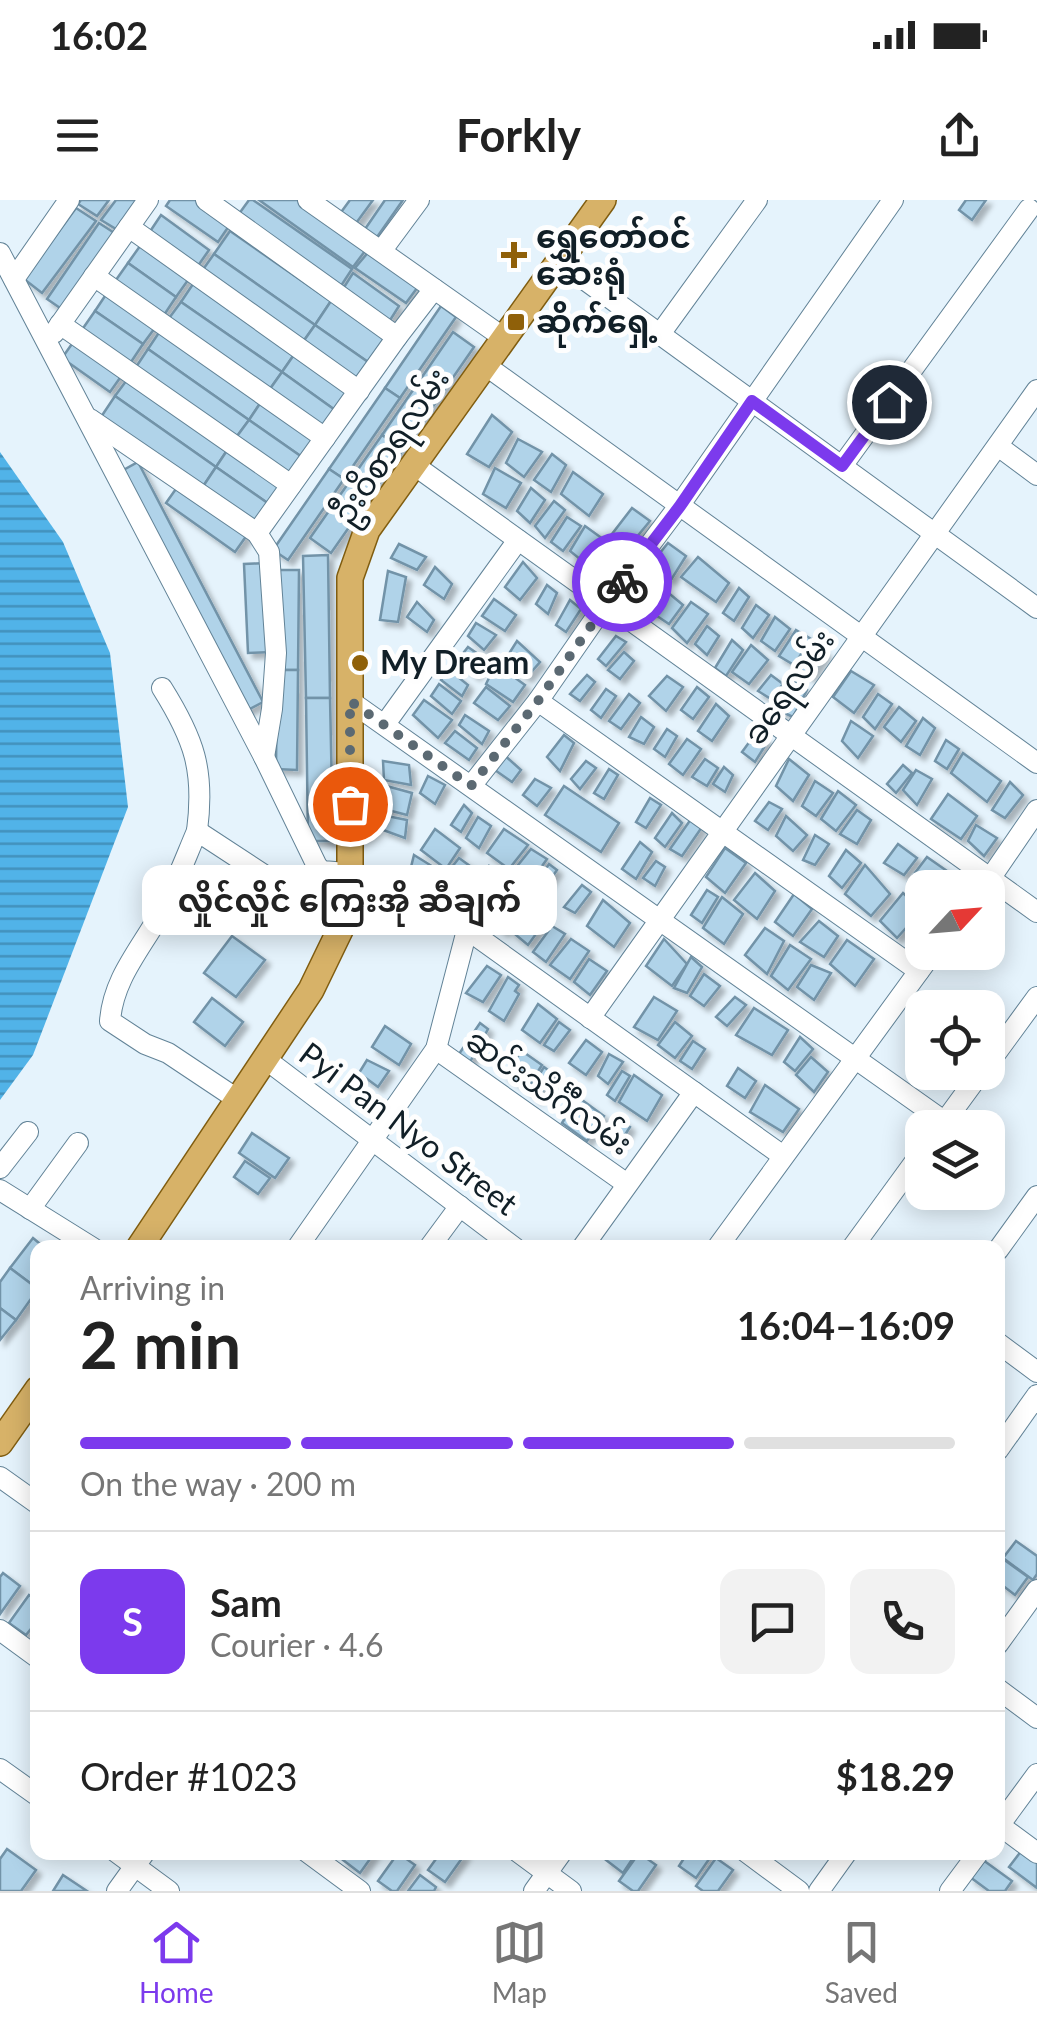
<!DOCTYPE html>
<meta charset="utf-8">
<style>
:root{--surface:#fff;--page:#f2f2f2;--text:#222;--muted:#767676;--line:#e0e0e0;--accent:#7c3aed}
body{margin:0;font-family:Lato,"Noto Sans Myanmar",sans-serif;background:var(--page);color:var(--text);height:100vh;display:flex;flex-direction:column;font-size:38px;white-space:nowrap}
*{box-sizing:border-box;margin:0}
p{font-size:32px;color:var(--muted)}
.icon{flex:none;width:55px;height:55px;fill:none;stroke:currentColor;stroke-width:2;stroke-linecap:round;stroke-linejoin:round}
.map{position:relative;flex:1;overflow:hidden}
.sheet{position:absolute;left:30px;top:1040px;width:975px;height:620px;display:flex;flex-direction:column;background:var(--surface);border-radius:20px;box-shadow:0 5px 25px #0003}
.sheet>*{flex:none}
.needle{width:65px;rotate:64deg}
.controls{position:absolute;left:905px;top:670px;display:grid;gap:20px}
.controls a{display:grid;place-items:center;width:100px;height:100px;border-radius:20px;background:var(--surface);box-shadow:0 5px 25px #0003;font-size:50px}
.pin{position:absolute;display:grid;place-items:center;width:85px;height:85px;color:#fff;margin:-42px;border:5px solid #fff;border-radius:50%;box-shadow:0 2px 10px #0007}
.courier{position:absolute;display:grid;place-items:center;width:100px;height:100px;margin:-50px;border:8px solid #7c3aed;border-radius:50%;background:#fff;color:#222;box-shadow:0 2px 12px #0007}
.bubble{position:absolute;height:70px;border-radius:20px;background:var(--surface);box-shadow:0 5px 25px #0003;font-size:32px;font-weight:700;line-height:70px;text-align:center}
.head em{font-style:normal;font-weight:700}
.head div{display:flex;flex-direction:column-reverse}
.head{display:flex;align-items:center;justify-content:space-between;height:170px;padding:0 50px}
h1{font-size:65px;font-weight:700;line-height:75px}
.bar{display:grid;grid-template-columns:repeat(4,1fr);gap:15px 10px;align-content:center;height:120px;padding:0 50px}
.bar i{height:12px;border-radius:8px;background:var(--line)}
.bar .selected{background:var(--accent)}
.bar p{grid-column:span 4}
.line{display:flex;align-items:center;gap:25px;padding:0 50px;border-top:2px solid var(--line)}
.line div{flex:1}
.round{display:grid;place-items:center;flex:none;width:105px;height:105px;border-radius:20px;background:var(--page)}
.status{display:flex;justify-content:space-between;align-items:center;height:70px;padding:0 50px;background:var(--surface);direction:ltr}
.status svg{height:28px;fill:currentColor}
header{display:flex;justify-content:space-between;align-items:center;height:130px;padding:0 50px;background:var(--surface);font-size:45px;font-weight:700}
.dock{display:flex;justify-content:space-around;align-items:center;height:140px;border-top:2px solid var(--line);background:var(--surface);font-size:28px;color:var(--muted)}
.dock a{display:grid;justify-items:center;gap:5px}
.dock .selected{color:var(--accent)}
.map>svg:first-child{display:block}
</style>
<div class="status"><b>16:02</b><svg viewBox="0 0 49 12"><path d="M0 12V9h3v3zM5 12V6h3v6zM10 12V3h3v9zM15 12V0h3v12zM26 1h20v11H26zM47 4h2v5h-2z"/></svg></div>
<header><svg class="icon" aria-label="menu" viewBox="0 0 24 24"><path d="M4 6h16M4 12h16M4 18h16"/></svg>Forkly<svg class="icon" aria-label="share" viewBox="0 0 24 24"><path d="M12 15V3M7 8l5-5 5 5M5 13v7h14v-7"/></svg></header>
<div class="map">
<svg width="1037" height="1691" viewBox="0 0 1037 1691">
<defs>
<pattern id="water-rules" width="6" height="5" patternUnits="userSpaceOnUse" patternTransform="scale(2.5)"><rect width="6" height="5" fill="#51b3e8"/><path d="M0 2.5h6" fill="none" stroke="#4291bc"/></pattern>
<filter id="shadow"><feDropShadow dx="5" dy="5" stdDeviation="2.5" flood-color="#0004"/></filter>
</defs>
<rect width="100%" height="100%" fill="#e5f3fc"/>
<!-- water -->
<polygon fill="url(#water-rules)" points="0,252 63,342 110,453 128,607 33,855 0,900"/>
<!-- building -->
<g fill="#b0d3e9" stroke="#7293a8" stroke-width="2.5" filter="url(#shadow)">
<polygon points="81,0 109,0 97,16 78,4"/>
<polygon points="116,0 144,0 121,32 101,20"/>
<polygon points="170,0 200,0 231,23 218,42 166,6"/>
<polygon points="249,0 253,0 352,69 337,92 236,18"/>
<polygon points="259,0 302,0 368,47 353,67"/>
<polygon points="350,0 373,0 354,26 339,15"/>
<polygon points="385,0 403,0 375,40 363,32"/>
<polygon points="966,0 986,0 972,20 959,10"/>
<polygon points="76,8 96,21 42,93 24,79"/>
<polygon points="161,15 209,50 193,73 145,39"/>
<polygon points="99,23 116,34 63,110 47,99"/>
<polygon points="230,31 331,101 315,125 214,54"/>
<polygon points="145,39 193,73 176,97 128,63"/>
<polygon points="371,49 420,84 406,103 355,68"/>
<polygon points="214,54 315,125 298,149 197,78"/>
<polygon points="128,63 176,97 160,121 111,87"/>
<polygon points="353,73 399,106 387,125 341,92"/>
<polygon points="197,78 298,149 282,172 181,102"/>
<polygon points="111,87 160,121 143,144 95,111"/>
<polygon points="331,101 384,139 368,162 315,125"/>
<polygon points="181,102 282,172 265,196 164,125"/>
<polygon points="441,106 456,117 400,198 385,188"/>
<polygon points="95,111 143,144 127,168 79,134"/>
<polygon points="164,125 265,196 249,220 148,149"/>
<polygon points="315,125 368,162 351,186 298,149"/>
<polygon points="453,132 474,147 403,250 382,235"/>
<polygon points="79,134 127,168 110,192 62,158"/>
<polygon points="148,149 249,220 232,243 132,173"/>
<polygon points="298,149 351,186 335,210 282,172"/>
<polygon points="282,172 335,210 319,233 265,196"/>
<polygon points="132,173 232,243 216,267 115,196"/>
<polygon points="385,188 400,198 344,279 329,269"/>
<polygon points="115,196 216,267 200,291 99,220"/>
<polygon points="265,196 319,233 302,257 249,220"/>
<polygon points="492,215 512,232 489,267 467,254"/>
<polygon points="249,220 302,257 286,281 232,243"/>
<polygon points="382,235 403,250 331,353 310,338"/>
<polygon points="518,239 542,252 524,277 506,263"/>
<polygon points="232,243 286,281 269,304 216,267"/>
<polygon points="552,254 566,265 551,292 534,280"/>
<polygon points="138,262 263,502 242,513 118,273"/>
<polygon points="216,267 269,304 253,328 200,291"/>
<polygon points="495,268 521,283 506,308 483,294"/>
<polygon points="329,269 344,279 288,360 273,350"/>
<polygon points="573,272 603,294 589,316 561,294"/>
<polygon points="178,286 247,335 235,352 166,303"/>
<polygon points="531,288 545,300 530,323 517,311"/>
<polygon points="554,301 565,310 545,338 535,326"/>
<polygon points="632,308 650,321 630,345 612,334"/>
<polygon points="567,317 581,326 563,351 551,342"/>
<polygon points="585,326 603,339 586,364 570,351"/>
<polygon points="668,343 686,356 671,380 651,364"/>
<polygon points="399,344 426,357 417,370 391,358"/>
<polygon points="605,349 621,358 605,387 586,373"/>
<polygon points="328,355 330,498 306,498 303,356"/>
<polygon points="698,357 729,383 716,402 681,377"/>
<polygon points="523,362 537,378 520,400 505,387"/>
<polygon points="268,363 272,452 248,453 244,364"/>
<polygon points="435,367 452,384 444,399 424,385"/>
<polygon points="278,370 299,370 298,470 277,470"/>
<polygon points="388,371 406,377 398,422 380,420"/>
<polygon points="648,383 658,395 647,413 633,404"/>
<polygon points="547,385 557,393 548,414 536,404"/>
<polygon points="739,388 749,397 734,421 723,413"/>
<polygon points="665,390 683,405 669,424 651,412"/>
<polygon points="494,399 516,415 505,431 482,416"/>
<polygon points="570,400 581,409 566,432 556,425"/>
<polygon points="417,402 434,420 427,432 407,417"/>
<polygon points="691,402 708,414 687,443 672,428"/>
<polygon points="756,405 769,415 753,438 742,428"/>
<polygon points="775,417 790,429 775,451 761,441"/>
<polygon points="476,423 496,435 484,450 468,436"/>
<polygon points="707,426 719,436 707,455 695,444"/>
<polygon points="796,430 811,439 794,465 779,456"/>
<polygon points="616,436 626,442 606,466 598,459"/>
<polygon points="732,440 743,450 726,476 715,468"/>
<polygon points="517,441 540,462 527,477 505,460"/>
<polygon points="813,443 826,453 810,477 799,468"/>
<polygon points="751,445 768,460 749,484 732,472"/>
<polygon points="468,447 488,461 475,475 457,461"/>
<polygon points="624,452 634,461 620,479 608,470"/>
<polygon points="496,464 525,485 513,502 486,484"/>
<polygon points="448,469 468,485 462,496 441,480"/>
<polygon points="277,470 298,470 297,570 276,569"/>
<polygon points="851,471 874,485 854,513 833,497"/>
<polygon points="587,475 595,482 580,501 570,494"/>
<polygon points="771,475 783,484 771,499 758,491"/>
<polygon points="667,476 683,487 666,511 649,496"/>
<polygon points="795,482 807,490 793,517 778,510"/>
<polygon points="439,484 461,501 452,514 431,496"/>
<polygon points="486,487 510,506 498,520 474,503"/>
<polygon points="697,487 709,497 693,519 681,510"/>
<polygon points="606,489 616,496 601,518 591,510"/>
<polygon points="629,494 640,503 621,529 609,521"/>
<polygon points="878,494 892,504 875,529 863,517"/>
<polygon points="306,498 330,498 333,641 308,641"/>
<polygon points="424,500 452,520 438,538 413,515"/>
<polygon points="716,504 729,516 712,541 698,531"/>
<polygon points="899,507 916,521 901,542 884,527"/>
<polygon points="465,515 489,531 482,544 459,525"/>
<polygon points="641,517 654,527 644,544 629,537"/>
<polygon points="923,518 935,528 920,555 906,546"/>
<polygon points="851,521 873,536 858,558 842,541"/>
<polygon points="667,529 677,536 665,557 654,549"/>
<polygon points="455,531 477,548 469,560 445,543"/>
<polygon points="756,533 768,541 755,562 742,552"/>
<polygon points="564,535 574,543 560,571 547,557"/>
<polygon points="687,539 701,549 683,575 669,564"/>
<polygon points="946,540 959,549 947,569 935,561"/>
<polygon points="502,553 521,570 512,582 492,568"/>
<polygon points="963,553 1001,581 987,602 951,573"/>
<polygon points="705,559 718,568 707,586 692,577"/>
<polygon points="789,559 809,575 793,601 776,586"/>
<polygon points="383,561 409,565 411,585 384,580"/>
<polygon points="586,561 596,568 580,589 571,579"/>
<polygon points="903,565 912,573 896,593 887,584"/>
<polygon points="724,567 733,575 725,592 713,584"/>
<polygon points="609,569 618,575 604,599 594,593"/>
<polygon points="916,570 932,579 917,605 903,590"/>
<polygon points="428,576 445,585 435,604 420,593"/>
<polygon points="535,579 551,588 537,606 523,595"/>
<polygon points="815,581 833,593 816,616 802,606"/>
<polygon points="1010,582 1023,595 1005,618 992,610"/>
<polygon points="383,585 412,593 407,615 380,608"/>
<polygon points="564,586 619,623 601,652 545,615"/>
<polygon points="838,591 856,605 836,631 821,619"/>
<polygon points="948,594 977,616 961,639 931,619"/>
<polygon points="650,598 661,605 646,628 636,622"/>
<polygon points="769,602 782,609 768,630 755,621"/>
<polygon points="464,605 472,613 461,632 451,625"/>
<polygon points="857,610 871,620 857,644 840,634"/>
<polygon points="672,613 682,623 665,647 655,638"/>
<polygon points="387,616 407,620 405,638 383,630"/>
<polygon points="786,616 807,635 793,651 776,636"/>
<polygon points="478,617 491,626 479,648 466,638"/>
<polygon points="691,619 702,627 682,656 670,649"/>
<polygon points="976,625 997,638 984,656 968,641"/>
<polygon points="435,629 460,648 446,669 421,650"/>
<polygon points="504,629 528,645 509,669 487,653"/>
<polygon points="815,635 829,644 815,665 803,660"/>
<polygon points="640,642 652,652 636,679 622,669"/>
<polygon points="898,644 917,658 904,675 884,663"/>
<polygon points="725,648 746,663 725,693 706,677"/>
<polygon points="531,649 547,659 530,683 514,670"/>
<polygon points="846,650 861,663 842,688 829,676"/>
<polygon points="414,655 435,668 425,682 410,671"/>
<polygon points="927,657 947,671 932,688 922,688 922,691 908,682"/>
<polygon points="459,658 481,674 457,702 437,686"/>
<polygon points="656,661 665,667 655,686 643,678"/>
<polygon points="549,664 557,670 541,693 534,686"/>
<polygon points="865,665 890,694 871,716 845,694"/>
<polygon points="489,666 504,680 497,693 480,681"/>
<polygon points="755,673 775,691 757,719 734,700"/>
<polygon points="477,685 491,697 481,713 466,698"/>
<polygon points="582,685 591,692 575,713 564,707"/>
<polygon points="707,690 718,697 702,723 691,715"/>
<polygon points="903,693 922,710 897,738 880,721"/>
<polygon points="794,694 812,709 793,736 775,722"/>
<polygon points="509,696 523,704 504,731 491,722"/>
<polygon points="722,697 743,714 724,744 703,728"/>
<polygon points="603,700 630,723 614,747 587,726"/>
<polygon points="525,709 544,723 528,745 510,730"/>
<polygon points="819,721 838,736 824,757 800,742"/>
<polygon points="552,726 565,734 546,762 533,752"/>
<polygon points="765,728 784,741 767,774 745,755"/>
<polygon points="232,736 265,760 236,797 204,773"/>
<polygon points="571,739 589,751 570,779 550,765"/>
<polygon points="664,739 687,764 672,786 646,766"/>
<polygon points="847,740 874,759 855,786 830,764"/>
<polygon points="790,745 811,759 788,790 771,776"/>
<polygon points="691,757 702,767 687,793 674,788"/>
<polygon points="589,759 607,771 590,795 574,782"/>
<polygon points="811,765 831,773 814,800 797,787"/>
<polygon points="487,766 501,775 483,802 466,793"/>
<polygon points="704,774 720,786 704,806 690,796"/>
<polygon points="508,777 519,785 515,791 519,794 504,821 489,811"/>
<polygon points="654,797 677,811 658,840 634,827"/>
<polygon points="735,797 746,805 727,826 716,817"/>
<polygon points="212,798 243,822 225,846 194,822"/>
<polygon points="538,804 557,819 540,843 522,830"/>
<polygon points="754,808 788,830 772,855 736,835"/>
<polygon points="559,822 570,830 554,851 544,845"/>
<polygon points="675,822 692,836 675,858 658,845"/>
<polygon points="480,823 488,829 470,862 459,854"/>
<polygon points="385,826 411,844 399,865 372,847"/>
<polygon points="800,837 813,849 795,871 784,862"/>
<polygon points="586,840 602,852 586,875 569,863"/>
<polygon points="693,841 705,849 692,869 680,861"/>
<polygon points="522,851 542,865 527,889 504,874"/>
<polygon points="609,854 623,862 608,884 598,876"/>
<polygon points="811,857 828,872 814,892 796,875"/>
<polygon points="367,860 389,871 378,887 359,873"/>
<polygon points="544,867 552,873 538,899 529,891"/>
<polygon points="738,868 756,881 745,898 727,886"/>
<polygon points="622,871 630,876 615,901 607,895"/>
<polygon points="634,875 662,895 647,921 619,902"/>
<polygon points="765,885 799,909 783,932 750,912"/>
<polygon points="578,897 604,916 587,941 562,923"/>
<polygon points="619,918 630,927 616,949 603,941"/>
<polygon points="252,933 289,958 275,978 239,953"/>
<polygon points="245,961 270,978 258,994 234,977"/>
<polygon points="33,1038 45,1048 38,1048 38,1089 10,1068"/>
<polygon points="10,1068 38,1089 16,1120 0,1108 0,1082"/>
<polygon points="0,1108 16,1120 0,1140"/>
<polygon points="1016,1341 1037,1356 1037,1374 1033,1380 1003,1358"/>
<polygon points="999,1356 1028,1377 1015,1395 998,1382"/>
<polygon points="3,1373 20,1386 0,1414 0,1377"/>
<polygon points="29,1395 38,1401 38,1420 26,1435 9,1423"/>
<polygon points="7,1649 36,1670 21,1691 0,1691 0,1659"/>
<polygon points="1022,1650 1037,1661 1037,1688 1009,1667"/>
<polygon points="349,1652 375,1652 360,1673 343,1660"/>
<polygon points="441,1652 465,1654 445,1682 428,1670"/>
<polygon points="612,1652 637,1652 623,1673 606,1660"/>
<polygon points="688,1652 714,1652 696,1678 679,1666"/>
<polygon points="398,1653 415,1665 397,1691 392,1691 378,1681"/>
<polygon points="639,1653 656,1665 638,1691 633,1691 619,1681"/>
<polygon points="716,1658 733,1670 718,1691 703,1691 696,1686"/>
<polygon points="983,1660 1012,1681 1005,1691 989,1691 970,1677"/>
<polygon points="63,1675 87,1691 53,1691"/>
<polygon points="420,1675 436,1687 434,1691 408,1691"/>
</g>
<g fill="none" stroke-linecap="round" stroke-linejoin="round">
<defs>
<g id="minor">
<polyline points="206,0 397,137"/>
<polyline points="308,0 504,138"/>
<polyline points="129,27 359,191"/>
<polyline points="382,50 419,0"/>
<path d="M0,53L264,557L317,666L322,671C355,673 384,679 415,692L783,956"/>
<polyline points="559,61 1037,408"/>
<polyline points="94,76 325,238"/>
<polyline points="14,79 69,0"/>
<polyline points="60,124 291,285"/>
<polyline points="54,133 148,0"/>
<polyline points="660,134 757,0"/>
<polyline points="485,165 1037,563"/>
<polyline points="90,219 257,333 269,352 276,453 272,509 264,557"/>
<polyline points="998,246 1037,275"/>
<polyline points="414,265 1037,712"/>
<polyline points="842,266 1029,9"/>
<polyline points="257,333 397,137 434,89"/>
<path d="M162,488C194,539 205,570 197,631"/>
<polyline points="350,501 945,922"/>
<polyline points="538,501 919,771"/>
<polyline points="385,524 518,340"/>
<polyline points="471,586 538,501 606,403 679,306 893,0"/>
<polyline points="985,686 1037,610"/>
<polyline points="590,818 1037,190"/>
<polyline points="436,849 627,984"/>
<polyline points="264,858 515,1048"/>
<polyline points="988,864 1037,797"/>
<path d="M237,899L168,853L145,844L110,821C113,780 139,751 159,716C174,689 185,659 197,631L342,726"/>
<polyline points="940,928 981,872"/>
<polyline points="0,968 28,932"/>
<polyline points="0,990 93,1048"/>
<polyline points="30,1009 78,943"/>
<polyline points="297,1048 436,849 467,730"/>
<polyline points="429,1048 460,1006"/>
<polyline points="582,1048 694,892"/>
<polyline points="717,1048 933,752"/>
<polyline points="852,1048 922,952"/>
<polyline points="998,1050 1037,996"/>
<polyline points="998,1143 1037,1172"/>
<polyline points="998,1250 1037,1195"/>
<polyline points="0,1277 38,1304"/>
<polyline points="0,1430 38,1458"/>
<polyline points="998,1444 1037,1390"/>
<polyline points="998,1489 1037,1518"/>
<polyline points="0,1569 38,1596"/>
<polyline points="999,1625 1037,1653"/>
<polyline points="998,1627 1037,1574"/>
<polyline points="116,1652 169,1691"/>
<polyline points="307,1652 360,1691"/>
<polyline points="518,1652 571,1691"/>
<polyline points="746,1652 799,1691"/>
<polyline points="117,1691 145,1652"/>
<polyline points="534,1691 562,1652"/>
<polyline points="819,1691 847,1652"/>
<polyline points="950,1691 979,1652"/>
</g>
<g id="major">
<polyline points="139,1048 311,790 342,726 350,673 350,378 367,330 603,0"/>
<polyline points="0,1243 38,1189"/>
</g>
</defs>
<!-- minor casing -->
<use href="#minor" stroke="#628397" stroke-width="22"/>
<!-- major casing -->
<use href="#major" stroke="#805d10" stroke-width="28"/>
<!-- minor -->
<use href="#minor" stroke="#fff" stroke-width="20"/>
<!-- major -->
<use href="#major" stroke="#d7b268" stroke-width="25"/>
</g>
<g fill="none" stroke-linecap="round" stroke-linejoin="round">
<!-- done -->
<polyline stroke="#5b6972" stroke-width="10" stroke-dasharray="0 18" points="350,604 350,501 471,586 538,501 622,382"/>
<!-- route -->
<polyline stroke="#7c3aed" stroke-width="12" points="622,382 680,306 752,201 842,266 889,202"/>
</g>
<!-- markers -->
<g fill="#8f6009" stroke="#fefefe" stroke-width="4">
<path d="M509 40h10v10h10v10h-10v10h-10v-10h-10v-10h10z"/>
<rect x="506" y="112" width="20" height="20" rx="5"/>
<circle cx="360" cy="463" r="10"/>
</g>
<g text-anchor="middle" stroke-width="10" stroke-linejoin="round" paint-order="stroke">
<!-- poi labels -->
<g font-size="32" font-weight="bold" fill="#111f27" stroke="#fefefe" text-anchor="start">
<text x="536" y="48">ရွှေတော်ဝင်<tspan x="536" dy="37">ဆေးရုံ</tspan></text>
<text x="536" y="133">ဆိုက်ရှေ့</text>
<text x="380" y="474">My Dream</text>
</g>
<!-- street labels -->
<g font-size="32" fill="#111f27" stroke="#fefefe">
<text transform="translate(391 246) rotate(-56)" y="11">ဦးဝိစာရလမ်း</text>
<text transform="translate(789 487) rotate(-55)" y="11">ခရေလမ်း</text>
<text transform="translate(549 892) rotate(35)" y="11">ဆင်းသိင်္ဂီလမ်း</text>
<text transform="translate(408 929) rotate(37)" y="11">Pyi Pan Nyo Street</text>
</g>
</g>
</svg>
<div class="controls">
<a><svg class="needle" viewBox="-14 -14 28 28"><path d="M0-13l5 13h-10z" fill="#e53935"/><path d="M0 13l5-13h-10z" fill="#767676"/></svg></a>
<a><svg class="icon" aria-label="locate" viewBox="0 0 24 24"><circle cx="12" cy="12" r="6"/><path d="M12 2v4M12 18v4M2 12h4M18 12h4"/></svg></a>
<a><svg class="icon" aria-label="layers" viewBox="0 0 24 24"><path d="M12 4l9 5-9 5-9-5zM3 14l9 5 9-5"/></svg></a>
</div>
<div class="pin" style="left:350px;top:604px;background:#ea580c"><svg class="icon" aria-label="bag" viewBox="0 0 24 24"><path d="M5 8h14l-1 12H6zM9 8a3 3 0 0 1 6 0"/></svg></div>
<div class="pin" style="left:889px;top:202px;background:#1f2937"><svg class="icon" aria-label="home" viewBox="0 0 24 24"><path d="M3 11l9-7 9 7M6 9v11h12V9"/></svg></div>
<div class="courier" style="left:622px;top:382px"><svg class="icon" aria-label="bike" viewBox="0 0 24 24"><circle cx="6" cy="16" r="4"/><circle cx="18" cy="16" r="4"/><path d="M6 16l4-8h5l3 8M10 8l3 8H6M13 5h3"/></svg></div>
<div class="bubble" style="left:142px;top:665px;width:415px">လှိုင်လှိုင် ကြေးအို ဆီချက်</div>
<section class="sheet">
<div class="head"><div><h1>2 min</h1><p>Arriving in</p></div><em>16:04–16:09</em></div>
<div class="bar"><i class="selected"></i><i class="selected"></i><i class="selected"></i><i></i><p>On the way · 200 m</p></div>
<div class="line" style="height:180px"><b class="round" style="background:var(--accent);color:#fff">S</b><div><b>Sam</b><p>Courier · 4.6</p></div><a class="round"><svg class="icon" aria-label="chat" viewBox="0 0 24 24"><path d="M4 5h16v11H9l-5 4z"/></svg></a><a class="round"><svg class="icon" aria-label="phone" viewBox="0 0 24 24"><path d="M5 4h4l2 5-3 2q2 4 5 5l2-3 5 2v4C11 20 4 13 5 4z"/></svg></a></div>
<div class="line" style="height:130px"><div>Order #1023</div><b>$18.29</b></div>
</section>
</div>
<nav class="dock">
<a class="selected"><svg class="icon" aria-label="home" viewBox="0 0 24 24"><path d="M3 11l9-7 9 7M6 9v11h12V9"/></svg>Home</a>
<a><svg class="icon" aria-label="map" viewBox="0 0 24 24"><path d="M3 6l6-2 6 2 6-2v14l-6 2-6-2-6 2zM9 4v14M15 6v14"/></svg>Map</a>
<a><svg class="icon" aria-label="saved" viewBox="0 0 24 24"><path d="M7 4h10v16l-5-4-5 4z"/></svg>Saved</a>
</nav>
